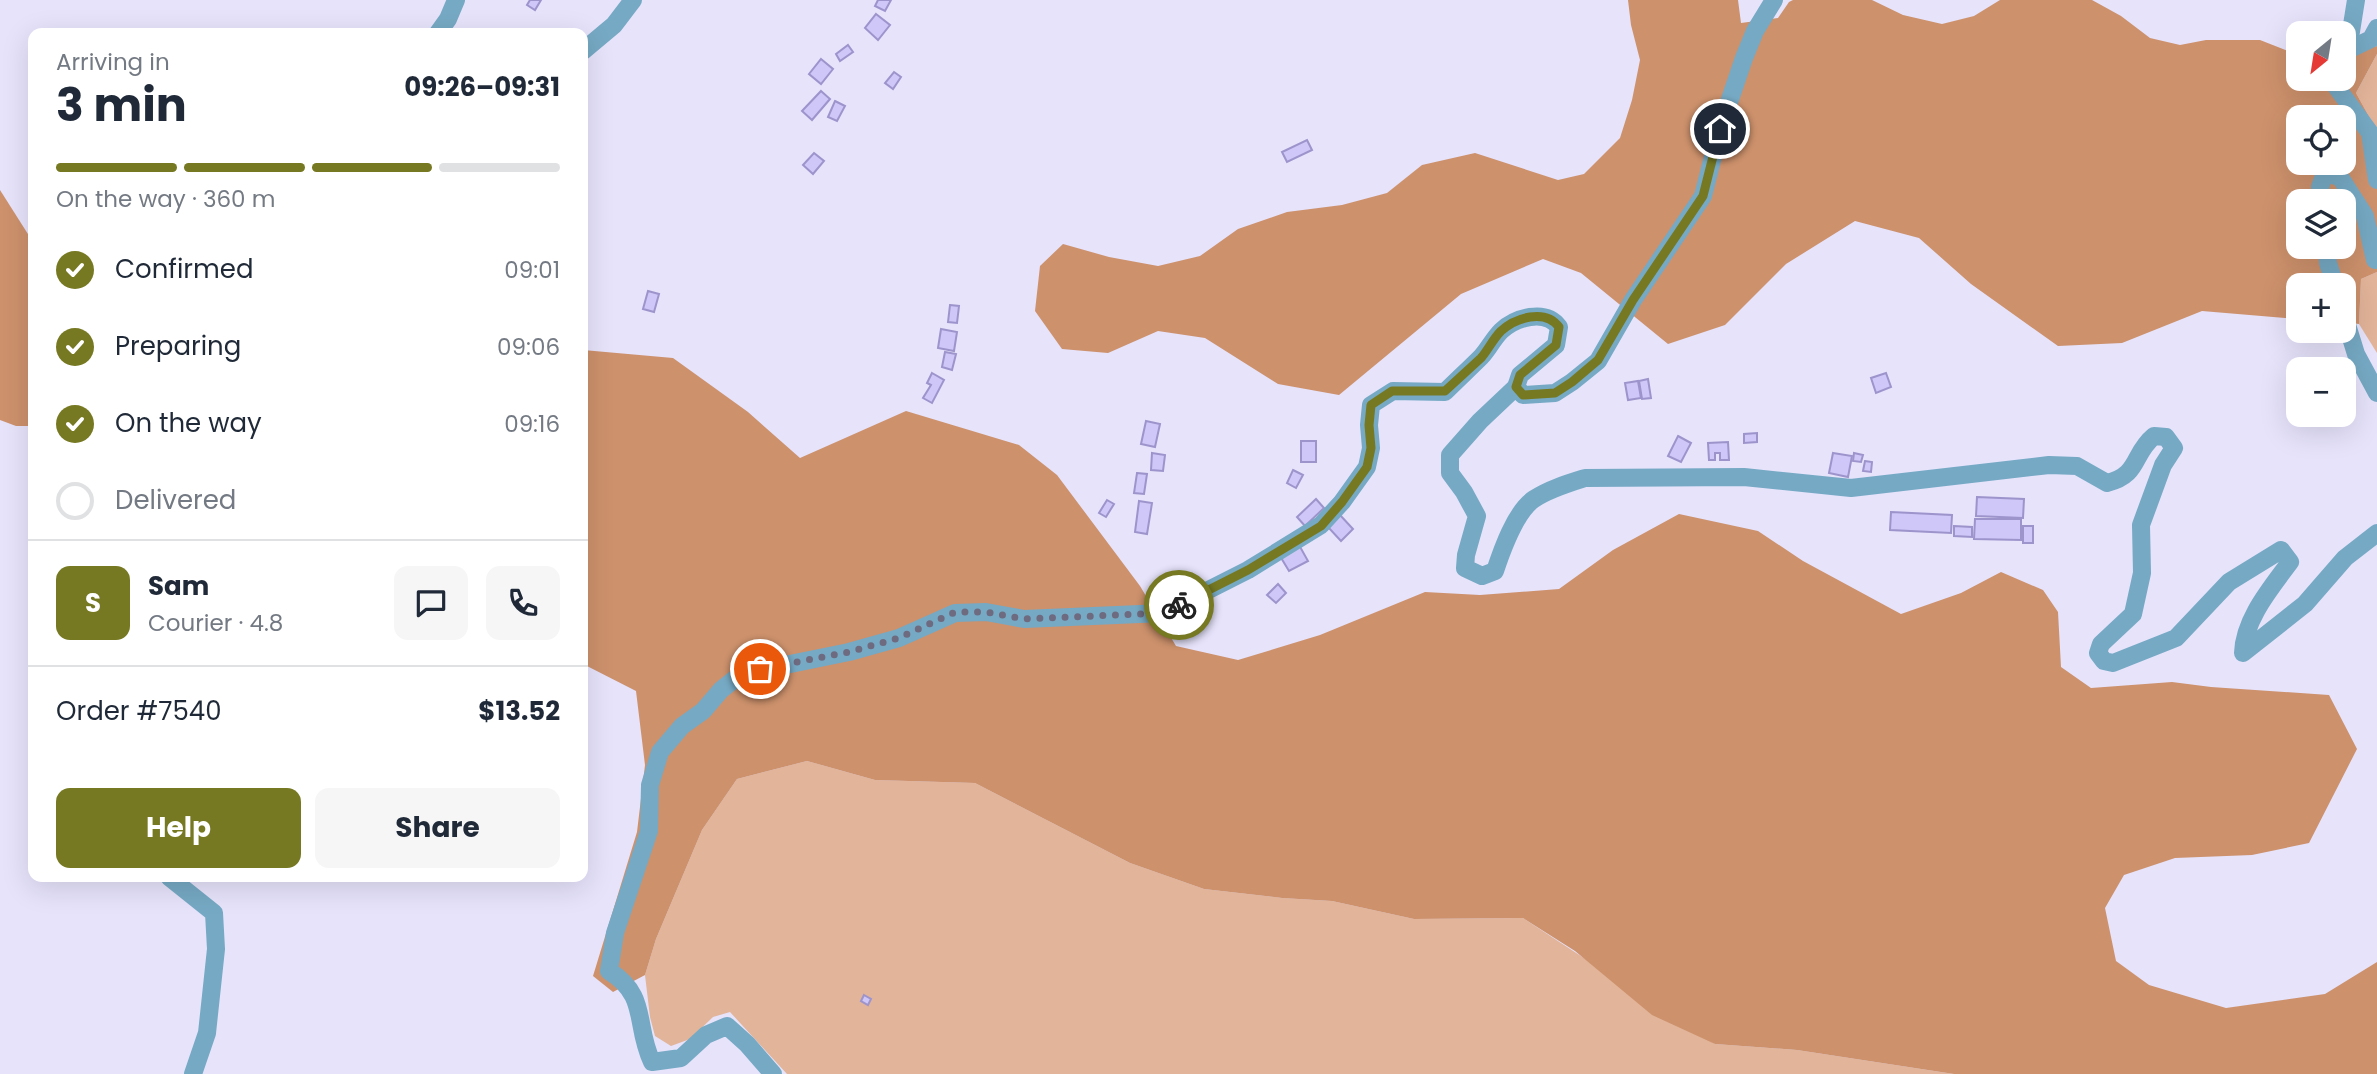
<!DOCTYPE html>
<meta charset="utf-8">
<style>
:root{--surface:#fff;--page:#f6f6f7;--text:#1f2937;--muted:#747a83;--line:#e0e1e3;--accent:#767922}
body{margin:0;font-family:Poppins,sans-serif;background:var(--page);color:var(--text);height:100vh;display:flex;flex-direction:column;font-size:26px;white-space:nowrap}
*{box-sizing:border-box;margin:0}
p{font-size:23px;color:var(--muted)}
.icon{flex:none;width:38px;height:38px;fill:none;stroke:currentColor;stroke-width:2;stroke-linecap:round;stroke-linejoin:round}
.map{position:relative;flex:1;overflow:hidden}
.side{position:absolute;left:28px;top:28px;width:560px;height:854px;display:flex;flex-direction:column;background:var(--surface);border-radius:14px;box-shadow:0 7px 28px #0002}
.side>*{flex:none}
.needle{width:46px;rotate:210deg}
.controls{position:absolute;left:2286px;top:21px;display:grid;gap:14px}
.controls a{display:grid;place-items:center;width:70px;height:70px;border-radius:14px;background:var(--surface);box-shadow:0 7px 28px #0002;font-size:35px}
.pin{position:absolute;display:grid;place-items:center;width:60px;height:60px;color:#fff;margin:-30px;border:4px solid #fff;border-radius:50%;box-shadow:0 2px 7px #0007}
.courier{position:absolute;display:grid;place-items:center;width:70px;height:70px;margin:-35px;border:5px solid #767922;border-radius:50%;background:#fff;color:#222;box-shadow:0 2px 9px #0007}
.summary em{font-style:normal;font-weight:700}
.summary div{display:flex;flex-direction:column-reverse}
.summary{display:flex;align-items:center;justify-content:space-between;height:119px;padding:0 28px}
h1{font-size:46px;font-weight:700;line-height:52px}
.bar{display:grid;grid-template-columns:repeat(4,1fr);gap:10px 7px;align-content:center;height:84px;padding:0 28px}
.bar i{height:9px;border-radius:5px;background:var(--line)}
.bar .active{background:var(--accent)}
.bar p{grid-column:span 4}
.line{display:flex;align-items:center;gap:18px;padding:0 28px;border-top:2px solid var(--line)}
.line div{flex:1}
.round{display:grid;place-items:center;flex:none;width:74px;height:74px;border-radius:14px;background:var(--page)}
ol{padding:0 28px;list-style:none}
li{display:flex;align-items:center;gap:21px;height:77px}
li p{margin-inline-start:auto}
li .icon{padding:7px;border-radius:50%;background:var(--accent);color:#fff;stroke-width:4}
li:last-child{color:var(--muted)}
li i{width:38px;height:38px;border:4px solid var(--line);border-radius:50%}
.button{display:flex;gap:14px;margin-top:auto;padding:14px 28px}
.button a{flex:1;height:80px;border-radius:14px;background:var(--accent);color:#fff;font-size:28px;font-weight:700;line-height:80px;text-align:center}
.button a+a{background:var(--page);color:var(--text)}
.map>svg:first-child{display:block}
</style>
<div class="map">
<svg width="2377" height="1074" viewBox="0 0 2377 1074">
<rect width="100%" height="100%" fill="#e6e3fb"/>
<!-- green -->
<g fill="#e2b499">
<polygon points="2377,54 2377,131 2356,93"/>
<polygon points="2377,272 2377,353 2359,324 2361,279"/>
<polygon points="807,761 875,780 975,783 1130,863 1204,889 1282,898 1332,901 1414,919 1523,918 1715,1044 1797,1050 1954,1074 787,1074 730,1012 713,1017 690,1039 671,1046 655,1036 650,1017 645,975 656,939 702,830 737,779"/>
</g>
<!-- forest -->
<g fill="#cd916c" fill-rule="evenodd">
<path d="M1628,0H1738L1741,23L1778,18L1789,2L1793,0H1872L1903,15L1942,24L1974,16L2000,0H2092L2121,16L2150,38L2180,45L2206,40H2260L2298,55V79H2343V53L2377,46V54L2356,93L2377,131V272L2361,279L2359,324L2343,322V285H2298V319L2202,311L2122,343L2058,346L1971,284L1919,238L1855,221L1786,264L1725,325L1668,344L1581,273L1543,259L1461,294L1339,395L1278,384L1205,338L1158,331L1108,353L1062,349L1035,311L1040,266L1063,244L1109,257L1158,266L1200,256L1238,229L1287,212L1342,205L1387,193L1422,165L1475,153L1558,180L1584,174L1620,138L1632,100L1640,60L1631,25ZM2298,117H2343V163H2298ZM2298,201H2343V247H2298Z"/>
<polygon points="0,190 33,242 33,426 16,426 0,420"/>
<polygon points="583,350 673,358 748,412 800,458 906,411 1019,445 1057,475 1140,586 1176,646 1238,660 1320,635 1425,592 1480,595 1559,589 1613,550 1679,514 1758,531 1803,561 1901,614 1961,593 2001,572 2043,590 2058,612 2061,667 2091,688 2172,682 2211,687 2329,695 2357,749 2309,843 2252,855 2175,858 2124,875 2105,908 2116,961 2149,985 2226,1008 2325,994 2377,962 2377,1074 1954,1074 1797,1050 1715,1044 1652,1015 1575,951 1523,918 1414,919 1332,901 1282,898 1204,889 1130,863 975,783 875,780 807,761 737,779 702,830 656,939 645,975 613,992 593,976 637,832 645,765 636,691 583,664"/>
</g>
<!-- building -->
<g fill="#cec7f7" stroke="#9d94cc" stroke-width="2">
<polygon points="530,0 541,0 535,10 527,5"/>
<polygon points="878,0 891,0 885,11 875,6"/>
<polygon points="876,14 890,25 878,40 865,28"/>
<polygon points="848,45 853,52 840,61 836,54"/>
<polygon points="821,59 833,69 821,84 809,74"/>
<polygon points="894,72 901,77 893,89 885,83"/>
<polygon points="821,91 830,99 812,120 802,111"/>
<polygon points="835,101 845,106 837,121 828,117"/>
<polygon points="1307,140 1312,150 1287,162 1282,152"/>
<polygon points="814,153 824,161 813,174 803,165"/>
<polygon points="648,291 659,294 654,312 643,309"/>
<polygon points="950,305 959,306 957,323 948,322"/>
<polygon points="941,329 957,332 954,351 938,348"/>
<polygon points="945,352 956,354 952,370 942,367"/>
<polygon points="932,373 944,380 932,403 923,398 931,385 927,383"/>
<polygon points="1886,373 1891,387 1876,393 1871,378"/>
<polygon points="1648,379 1651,398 1642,399 1639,381"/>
<polygon points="1638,381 1641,398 1628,400 1625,383"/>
<polygon points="1146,421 1160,424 1155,447 1141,444"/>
<polygon points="1757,433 1757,442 1744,443 1744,434"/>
<polygon points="1678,436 1691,443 1681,462 1668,456"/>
<rect x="1301" y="441" width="15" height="21"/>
<polygon points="1728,442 1729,460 1720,460 1720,453 1715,453 1715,460 1709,460 1708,443"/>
<polygon points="1152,453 1165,455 1163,471 1151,470"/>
<polygon points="1833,453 1852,456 1848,477 1829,473"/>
<polygon points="1854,453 1863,455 1861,462 1853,461"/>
<polygon points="1865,461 1872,462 1871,472 1863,471"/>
<polygon points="1293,470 1303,475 1296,488 1287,483"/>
<polygon points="1137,473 1147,474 1144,494 1134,493"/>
<polygon points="1977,497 2024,499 2023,518 1976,516"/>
<polygon points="1316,499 1324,508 1305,526 1297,517"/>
<polygon points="1107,500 1114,504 1106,517 1099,513"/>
<polygon points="1139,501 1152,503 1147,534 1135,532"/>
<polygon points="1891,512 1952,515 1951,533 1890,530"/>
<polygon points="1340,515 1353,529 1341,541 1328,527"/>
<polygon points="1975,519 2021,519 2021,540 1974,539"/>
<polygon points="1954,526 1972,527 1972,537 1954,536"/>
<rect x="2023" y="526" width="10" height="17"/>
<polygon points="1299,545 1308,561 1289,571 1280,556"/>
<polygon points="1278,584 1286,593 1276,603 1267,595"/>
<polygon points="864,995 871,999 868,1005 861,1001"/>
</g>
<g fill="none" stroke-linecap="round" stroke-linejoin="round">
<!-- minor -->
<g stroke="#76a9c4" stroke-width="18">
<path d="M1774,0L1755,31L1744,58L1720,129L1703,196L1633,300L1598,361L1572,382L1555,393L1523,395L1516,387L1480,421L1450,455V473L1464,492L1477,516L1466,555L1465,568L1482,576L1495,571C1502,550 1515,512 1534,499C1549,489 1569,483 1585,478L1744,477L1851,488L2049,465L2077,466L2107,483C2140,475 2132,454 2154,436L2166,437L2174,448L2163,465L2141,525L2142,573L2133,614L2101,644L2098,653L2104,661L2113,663L2176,638L2229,582L2281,550L2290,562C2271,588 2244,619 2243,653L2305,604L2345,558L2377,533"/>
<polyline points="438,33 448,19 456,0"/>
<polyline points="2348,50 2356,0"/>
<polyline points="583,51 614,25 633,0"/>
<polyline points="2343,63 2348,50 2371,39 2377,28"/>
<polyline points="2338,79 2335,85 2370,133 2377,180"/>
<polyline points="2322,201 2320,187 2325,173 2340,177 2365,216 2375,260 2377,259"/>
<polyline points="2327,247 2328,263 2335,285"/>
<polyline points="2343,312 2356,354 2377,393"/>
<polyline points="169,877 214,913 216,949 207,1033 193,1074"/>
<path d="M773,1074L747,1044L727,1026L706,1035L681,1058L652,1062C634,1024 649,996 609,971L615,933L649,831L650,785L660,752L682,726L703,711L721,690L741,674L849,652L899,638L955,613L986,612L1024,619L1163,613L1248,570L1321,525L1342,502L1367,467L1371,448L1369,425L1371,405L1393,391L1445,392C1457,380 1469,369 1481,357C1488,350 1493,339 1501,331C1515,318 1545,308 1559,327L1556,345L1520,375L1516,387"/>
</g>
</g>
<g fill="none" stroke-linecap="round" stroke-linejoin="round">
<!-- done -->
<polyline stroke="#6e6b81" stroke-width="7" stroke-dasharray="0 12.6" points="760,669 849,652 899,638 955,612 986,612 1024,619 1163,613 1179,605"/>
<!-- route -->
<path stroke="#767922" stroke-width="9" d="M1179,605L1248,570L1321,526L1342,502L1367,467L1371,448L1369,425L1371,405L1392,391H1445C1457,380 1469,369 1481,358C1488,350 1493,339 1501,331C1515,318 1545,308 1559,327L1556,345L1520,375L1516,387L1523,395L1555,393L1572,382L1598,360L1633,300L1703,196L1720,129"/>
</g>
</svg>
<div class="controls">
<a><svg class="needle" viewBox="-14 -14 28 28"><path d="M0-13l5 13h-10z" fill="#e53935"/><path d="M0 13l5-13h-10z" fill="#747a83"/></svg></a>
<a><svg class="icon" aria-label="locate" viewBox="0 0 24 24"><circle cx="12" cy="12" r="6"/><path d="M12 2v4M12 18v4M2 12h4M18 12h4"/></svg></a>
<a><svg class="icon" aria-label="layers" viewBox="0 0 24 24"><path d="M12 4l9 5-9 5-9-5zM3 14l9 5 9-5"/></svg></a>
<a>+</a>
<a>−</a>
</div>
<div class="pin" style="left:760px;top:669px;background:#ea580c"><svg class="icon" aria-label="bag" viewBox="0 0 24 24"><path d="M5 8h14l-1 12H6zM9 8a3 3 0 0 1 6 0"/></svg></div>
<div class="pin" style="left:1720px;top:129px;background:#1f2937"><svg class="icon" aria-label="home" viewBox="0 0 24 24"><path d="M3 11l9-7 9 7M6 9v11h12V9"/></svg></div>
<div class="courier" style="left:1179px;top:605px"><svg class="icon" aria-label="bike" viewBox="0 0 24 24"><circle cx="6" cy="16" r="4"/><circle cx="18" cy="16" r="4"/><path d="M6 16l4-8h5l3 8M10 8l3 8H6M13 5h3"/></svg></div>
<section class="side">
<div class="summary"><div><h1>3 min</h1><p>Arriving in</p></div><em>09:26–09:31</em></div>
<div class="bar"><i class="active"></i><i class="active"></i><i class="active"></i><i></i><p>On the way · 360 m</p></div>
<ol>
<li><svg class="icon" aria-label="check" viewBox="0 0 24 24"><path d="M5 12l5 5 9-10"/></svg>Confirmed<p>09:01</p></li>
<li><svg class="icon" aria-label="check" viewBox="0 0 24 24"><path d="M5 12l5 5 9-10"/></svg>Preparing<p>09:06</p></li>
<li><svg class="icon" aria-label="check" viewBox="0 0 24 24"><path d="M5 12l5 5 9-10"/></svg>On the way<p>09:16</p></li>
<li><i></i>Delivered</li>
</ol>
<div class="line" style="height:126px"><b class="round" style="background:var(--accent);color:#fff">S</b><div><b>Sam</b><p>Courier · 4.8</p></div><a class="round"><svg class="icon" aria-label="chat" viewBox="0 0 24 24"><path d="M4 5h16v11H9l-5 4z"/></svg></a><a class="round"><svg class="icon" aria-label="phone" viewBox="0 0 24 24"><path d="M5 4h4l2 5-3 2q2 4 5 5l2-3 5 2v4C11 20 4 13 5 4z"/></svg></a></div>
<div class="line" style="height:91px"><div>Order #7540</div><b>$13.52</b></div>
<div class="button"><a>Help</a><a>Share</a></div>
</section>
</div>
